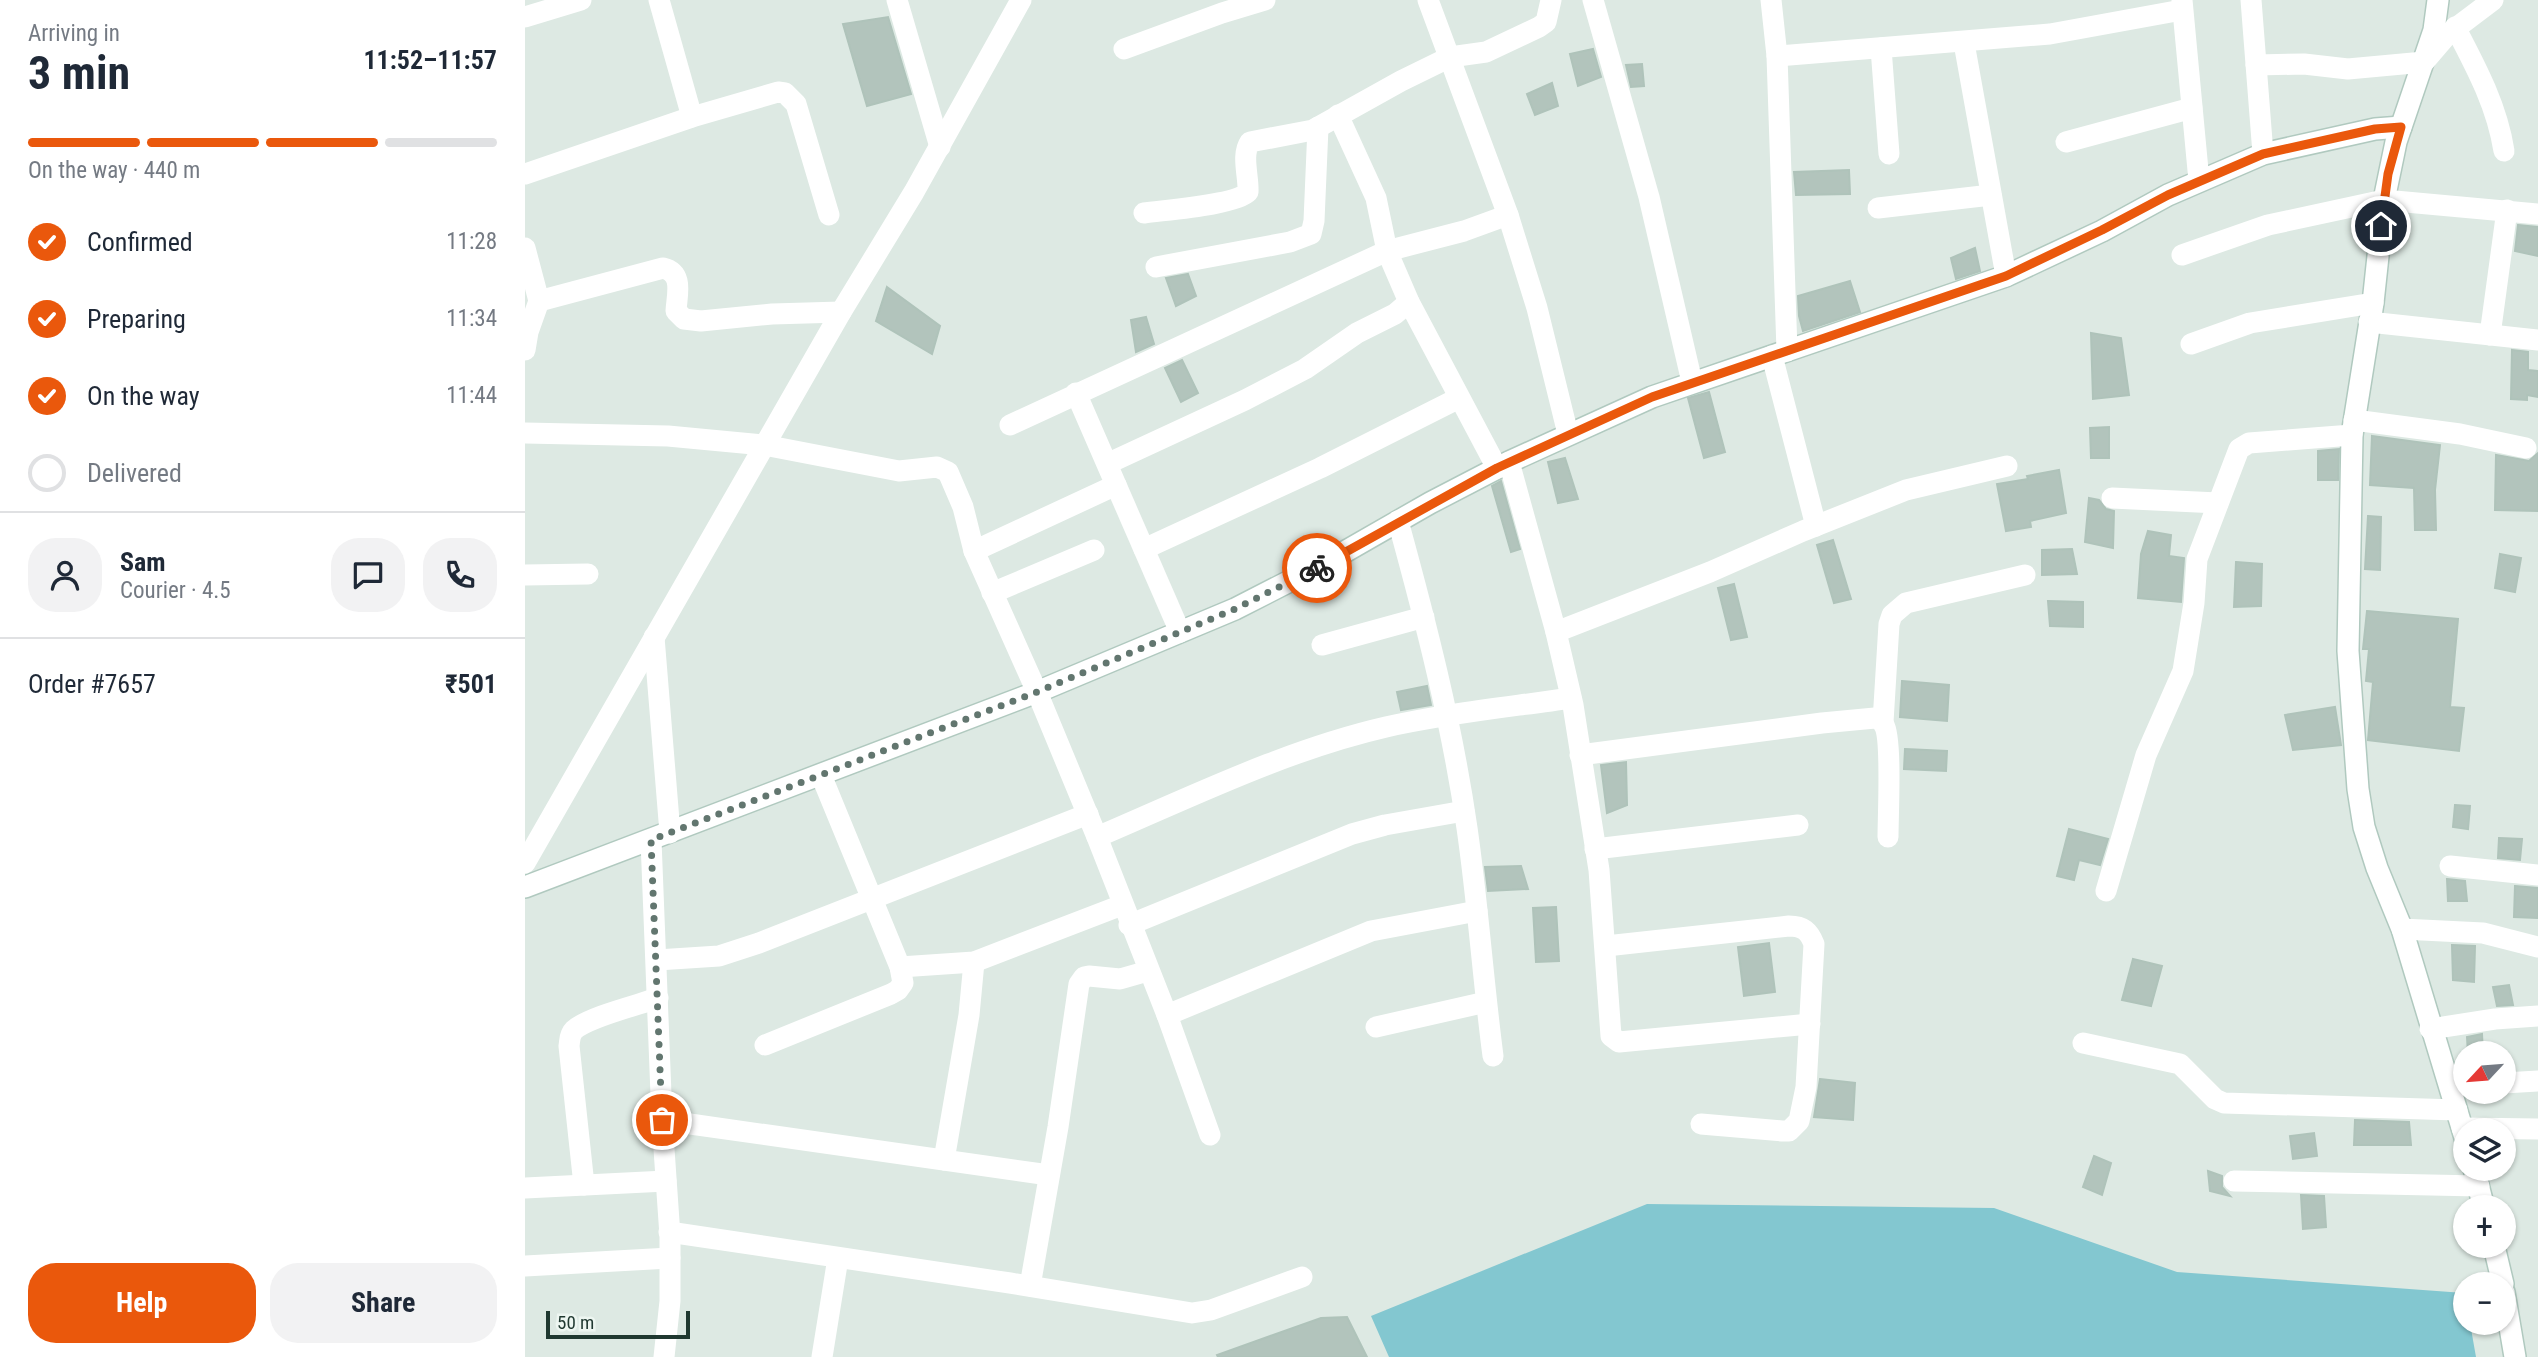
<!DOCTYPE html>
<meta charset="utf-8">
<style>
:root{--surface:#fff;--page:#f2f2f3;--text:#1f2937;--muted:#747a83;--line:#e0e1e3;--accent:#ea580c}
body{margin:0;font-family:"Roboto Condensed",sans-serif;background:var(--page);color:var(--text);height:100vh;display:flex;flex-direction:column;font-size:26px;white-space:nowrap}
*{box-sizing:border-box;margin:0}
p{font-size:23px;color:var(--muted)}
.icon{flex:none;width:38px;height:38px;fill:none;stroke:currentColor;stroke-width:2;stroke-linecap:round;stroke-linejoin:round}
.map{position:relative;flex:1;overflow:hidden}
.sheet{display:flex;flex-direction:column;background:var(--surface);width:525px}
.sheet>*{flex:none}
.needle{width:46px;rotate:244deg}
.tools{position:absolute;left:1928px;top:1041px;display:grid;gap:14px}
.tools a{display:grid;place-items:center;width:63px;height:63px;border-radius:50%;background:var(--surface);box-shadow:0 2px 5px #0004;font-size:35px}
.scale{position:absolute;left:21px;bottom:18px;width:144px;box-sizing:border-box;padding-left:7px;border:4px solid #1f3830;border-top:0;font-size:19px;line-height:24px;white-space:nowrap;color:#1f3830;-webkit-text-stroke:5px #edf6f1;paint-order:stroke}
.pin{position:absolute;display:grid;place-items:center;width:60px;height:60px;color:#fff;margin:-30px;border:4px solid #fff;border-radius:50%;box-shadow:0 2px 7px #0007}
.courier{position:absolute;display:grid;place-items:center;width:70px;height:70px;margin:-35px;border:5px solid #ea580c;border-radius:50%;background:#fff;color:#222;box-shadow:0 2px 9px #0007}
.headline em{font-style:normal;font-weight:700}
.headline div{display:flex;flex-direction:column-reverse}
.headline{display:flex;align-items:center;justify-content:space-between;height:119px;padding:0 28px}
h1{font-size:46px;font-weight:700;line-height:52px}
.bar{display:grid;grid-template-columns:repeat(4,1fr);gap:10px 7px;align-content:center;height:84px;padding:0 28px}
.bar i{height:9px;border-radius:5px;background:var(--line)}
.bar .selected{background:var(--accent)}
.bar p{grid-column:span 4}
.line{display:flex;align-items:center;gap:18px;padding:0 28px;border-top:2px solid var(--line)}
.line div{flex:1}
.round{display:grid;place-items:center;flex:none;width:74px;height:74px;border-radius:28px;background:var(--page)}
ol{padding:0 28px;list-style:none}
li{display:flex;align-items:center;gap:21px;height:77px}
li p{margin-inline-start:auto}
li .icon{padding:7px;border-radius:50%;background:var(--accent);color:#fff;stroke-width:4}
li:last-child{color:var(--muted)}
li i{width:38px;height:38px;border:4px solid var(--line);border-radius:50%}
.primary-button{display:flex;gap:14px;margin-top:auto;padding:14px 28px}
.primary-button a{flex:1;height:80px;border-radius:28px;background:var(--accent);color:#fff;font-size:28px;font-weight:700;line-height:80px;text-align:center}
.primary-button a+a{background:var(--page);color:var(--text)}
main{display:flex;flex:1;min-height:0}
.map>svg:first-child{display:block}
</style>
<main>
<section class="sheet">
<div class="headline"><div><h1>3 min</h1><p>Arriving in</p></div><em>11:52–11:57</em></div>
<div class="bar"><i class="selected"></i><i class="selected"></i><i class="selected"></i><i></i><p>On the way · 440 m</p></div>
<ol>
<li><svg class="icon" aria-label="check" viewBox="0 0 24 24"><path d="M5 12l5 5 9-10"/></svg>Confirmed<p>11:28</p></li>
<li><svg class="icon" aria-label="check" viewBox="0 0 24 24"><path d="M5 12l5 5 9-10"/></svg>Preparing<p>11:34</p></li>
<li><svg class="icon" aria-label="check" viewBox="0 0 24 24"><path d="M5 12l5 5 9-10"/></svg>On the way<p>11:44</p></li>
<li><i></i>Delivered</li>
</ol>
<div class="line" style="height:126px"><a class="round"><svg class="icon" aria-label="person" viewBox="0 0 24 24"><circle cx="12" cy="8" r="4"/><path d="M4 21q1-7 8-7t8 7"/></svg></a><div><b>Sam</b><p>Courier · 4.5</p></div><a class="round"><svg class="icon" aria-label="chat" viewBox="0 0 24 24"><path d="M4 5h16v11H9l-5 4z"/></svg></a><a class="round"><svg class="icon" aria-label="phone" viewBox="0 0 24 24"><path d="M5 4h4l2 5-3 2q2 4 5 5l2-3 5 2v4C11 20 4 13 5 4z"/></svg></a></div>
<div class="line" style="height:91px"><div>Order #7657</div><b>₹501</b></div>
<div class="primary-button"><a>Help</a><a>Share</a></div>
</section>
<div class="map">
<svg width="2013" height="1357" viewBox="0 0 2013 1357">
<rect width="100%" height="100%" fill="#dde9e3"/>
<!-- water -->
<polygon fill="#83c7d0" points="1122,1204 1469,1208 1652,1272 1939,1293 1941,1323 1945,1323 1951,1357 864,1357 846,1316"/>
<!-- building -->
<g fill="#b2c4bc" stroke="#afc3ba" stroke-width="2">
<polygon points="363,17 386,94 342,106 318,24"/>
<polygon points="1068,49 1076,77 1053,86 1045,54"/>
<polygon points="1117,64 1119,86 1106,87 1101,65"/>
<polygon points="1027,83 1033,106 1010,115 1002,94"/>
<polygon points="1324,170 1325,194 1271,195 1269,172"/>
<polygon points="1993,225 2013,227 2013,256 1990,251"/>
<polygon points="1450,248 1455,271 1431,279 1426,258"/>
<polygon points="663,274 671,296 651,306 641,278"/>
<polygon points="1325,281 1335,312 1278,331 1274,316 1273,296"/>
<polygon points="362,287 415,326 407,354 351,321"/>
<polygon points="621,317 629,344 611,352 606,320"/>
<polygon points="1566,333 1596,338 1604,395 1568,399"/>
<polygon points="1987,350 2003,352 2003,370 2013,371 2013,397 2002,395 2002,400 1986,399"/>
<polygon points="657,360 673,393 656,402 640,368"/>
<polygon points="1184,392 1200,452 1179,458 1163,398"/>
<polygon points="1584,427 1584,458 1566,458 1565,428"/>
<polygon points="1847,436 1915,445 1910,490 1911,530 1890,530 1889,488 1845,485"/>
<polygon points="1814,449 1813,480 1793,480 1793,451"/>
<polygon points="2013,453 2013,511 1970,510 1971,455 2004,461"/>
<polygon points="1040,458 1053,499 1033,503 1023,462"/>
<polygon points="1534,470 1541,513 1505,521 1506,527 1481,531 1472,484 1503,479 1502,476"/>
<polygon points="976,481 995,549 986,552 967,486"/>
<polygon points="1564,498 1574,500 1581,509 1589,511 1588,548 1560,542"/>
<polygon points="1843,516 1856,517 1855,570 1840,569"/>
<polygon points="1623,531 1646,535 1644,556 1659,558 1656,602 1613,598 1616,554"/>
<polygon points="1308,540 1326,599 1309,603 1292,545"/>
<polygon points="1547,549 1552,574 1517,575 1517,550"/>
<polygon points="1975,554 1996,558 1990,592 1970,588"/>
<polygon points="1711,562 1737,564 1736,606 1709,607"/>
<polygon points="1209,584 1222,637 1206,640 1193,588"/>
<polygon points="1523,601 1558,602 1558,627 1525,626"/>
<polygon points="1842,611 1933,619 1925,707 1939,708 1934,751 1843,740 1848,682 1841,681 1844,649 1838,649"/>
<polygon points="1377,681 1424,685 1422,721 1375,717"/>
<polygon points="902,686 906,705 876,710 872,692"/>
<polygon points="1810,707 1816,745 1768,750 1760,715"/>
<polygon points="1380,749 1422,751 1421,771 1379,769"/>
<polygon points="1101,762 1102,805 1082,813 1076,765"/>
<polygon points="1930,805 1945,806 1943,829 1928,827"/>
<polygon points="1544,829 1583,839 1575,865 1554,860 1549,880 1532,876"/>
<polygon points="1974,838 1997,839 1995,860 1973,858"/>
<polygon points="996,866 1003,889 963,891 960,867"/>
<polygon points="1922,879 1940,881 1942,901 1923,901"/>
<polygon points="1990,886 2013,888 2013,918 1989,917"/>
<polygon points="1031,907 1034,961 1011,962 1008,908"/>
<polygon points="1244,943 1250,992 1219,996 1213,947"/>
<polygon points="1927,945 1950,946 1949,982 1928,980"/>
<polygon points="1608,959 1637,966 1626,1006 1597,1000"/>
<polygon points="1984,985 1988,1005 1972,1006 1968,987"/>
<polygon points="1957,1034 1958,1054 1943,1054 1942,1037"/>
<polygon points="1295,1079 1330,1083 1328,1120 1289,1117"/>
<polygon points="1830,1120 1884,1122 1886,1145 1829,1145"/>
<polygon points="1789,1133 1792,1156 1768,1159 1765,1136"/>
<polygon points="1569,1156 1586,1163 1577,1195 1558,1187"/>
<polygon points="1683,1171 1697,1176 1697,1187 1705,1196 1685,1191"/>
<polygon points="1776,1195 1799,1196 1801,1227 1778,1229"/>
<polygon points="822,1317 842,1357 693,1357 692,1355 796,1318"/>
</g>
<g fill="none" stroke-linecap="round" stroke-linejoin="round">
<defs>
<g id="secondary">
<polyline points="1913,0 1909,30 1871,142 1859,200 1848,303 1827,435 1823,651 1833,789 1839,827 1852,868 1877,929 1941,1141"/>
<polyline points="0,887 512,692 710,609 802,562 905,503 984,462 1127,397 1481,276 1577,231 1643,195 1738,154 1850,129 1876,127"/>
<polyline points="1949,1169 1959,1208"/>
<polyline points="1969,1246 1978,1284"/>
<polyline points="1979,1292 1990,1357"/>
</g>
</defs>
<!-- secondary casing -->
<use href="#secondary" stroke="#b0c9bf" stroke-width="24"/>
<!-- street -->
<g stroke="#fff" stroke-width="21">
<polyline points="134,0 167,117"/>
<polyline points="372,0 415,147"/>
<polyline points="903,0 983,215 1012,308 1043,434"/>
<polyline points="1068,0 1124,197 1167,382"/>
<polyline points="1246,0 1252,56 1262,351"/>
<polyline points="1657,0 1674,181"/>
<polyline points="1726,0 1738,154"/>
<polyline points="0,17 56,0"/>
<path d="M1930,27C1951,67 1972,106 1979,151"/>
<polyline points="1439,43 1481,276"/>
<polyline points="1356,48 1364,154"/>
<polyline points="599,49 697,13 740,0"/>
<polyline points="1252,56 1525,34 1657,10"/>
<polyline points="1731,65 1779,64 1823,69 1899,62 1923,34 1968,0"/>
<polyline points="813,115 851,198 862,251 884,302 972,468"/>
<polyline points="1541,142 1667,108"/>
<polyline points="0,174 167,117 253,92 260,93 271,104 304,215"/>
<polyline points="1353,208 1466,195"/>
<path d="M619,213C639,210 711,205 723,192C724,177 716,155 725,142L788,130L876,81L925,57L961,52L1014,27L1021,22L1026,0"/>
<polyline points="0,248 14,301 3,332 0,350"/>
<polyline points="1657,255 1743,225 1859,200 2013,214"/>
<polyline points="631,267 765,242 786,234 789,221 793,127"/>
<path d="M14,301L138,268C159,273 152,294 151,311L159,319L176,321L247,314L316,312"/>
<polyline points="1844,322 2013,340"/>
<polyline points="1965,335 1982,210"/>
<polyline points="1666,344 1725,323 1848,303"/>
<polyline points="1247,356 1291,526"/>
<polyline points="1829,420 1935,434 2001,448"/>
<polyline points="485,425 862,251 939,231 983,215"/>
<polyline points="0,433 143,436 239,445 374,471 412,467 423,472 438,507 449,551 512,692 572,837 642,1015 685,1135"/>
<polyline points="984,462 1031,632 1048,705 1074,870 1086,1036 1094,1042 1285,1024"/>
<polyline points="584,463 720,400 780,369 832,333 870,314 884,302"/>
<polyline points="591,485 655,632"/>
<polyline points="1587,498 1693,503"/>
<path d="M873,521C901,623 927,724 942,828C953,904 958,980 968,1056"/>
<polyline points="619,549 795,468 934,398"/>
<polyline points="449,551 591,485 551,393"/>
<polyline points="0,575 63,574"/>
<polyline points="467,593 569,550"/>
<polyline points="1031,632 1185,572 1278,531 1381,490 1482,466"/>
<polyline points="129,637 145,833"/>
<polyline points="797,645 899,617"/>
<polyline points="1358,722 1364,624 1367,615 1381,603 1500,575"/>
<path d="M1055,755L1297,723L1350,718C1355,720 1357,721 1359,725C1367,738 1363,817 1363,837"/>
<path d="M572,837C666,797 761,750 861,727C922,713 985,707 1046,698"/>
<polyline points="126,840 137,1120 145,1236 145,1301 139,1357"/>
<polyline points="1070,849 1273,825"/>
<polyline points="0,863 316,312 389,192 496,0"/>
<polyline points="1925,866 2013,875"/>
<polyline points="1581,891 1621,755 1658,671 1669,603 1672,559 1714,449 1724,443 1827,435"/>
<polyline points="604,925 827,834 860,825 939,811"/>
<polyline points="1877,929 1958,933 2013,947"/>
<path d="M1081,946L1264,926C1278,926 1284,931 1289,944L1281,1087L1274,1121L1264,1131H1257L1176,1124"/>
<polyline points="132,960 194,956 234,943 563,814"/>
<polyline points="375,967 449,962 597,905"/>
<polyline points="642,1015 846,931 952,911"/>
<polyline points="851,1027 961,1002"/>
<polyline points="1905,1029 1970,1019 2013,1016"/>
<polyline points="1558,1043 1655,1064 1690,1099 1699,1103 1932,1110"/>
<polyline points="240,1045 366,994 373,990 378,983 375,967 296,775"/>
<polyline points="1979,1083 2013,1081"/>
<polyline points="137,1120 524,1175"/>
<polyline points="1937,1128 2013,1129"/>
<polyline points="419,1160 444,1015 449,962"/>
<polyline points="1709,1181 1954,1186"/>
<path d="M59,1185L44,1046C45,1040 44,1035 49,1030C63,1017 113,1005 133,998"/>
<polyline points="0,1188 141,1181"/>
<polyline points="144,1232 485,1283 667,1313 686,1310 777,1277"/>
<polyline points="0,1266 145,1258"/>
<polyline points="505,1286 533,1127 554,984 559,977 564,976 595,979 623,971"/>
<polyline points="297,1357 313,1258"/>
</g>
<!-- secondary -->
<use href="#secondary" stroke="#fff" stroke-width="21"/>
</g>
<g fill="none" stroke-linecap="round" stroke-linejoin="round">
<!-- done -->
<polyline stroke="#62766f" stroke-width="7" stroke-dasharray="0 12.6" points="137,1120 126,840 512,692 710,609 792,568"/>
<!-- route -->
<polyline stroke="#ea580c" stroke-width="9" points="792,568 972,468 1127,397 1481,276 1577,230 1643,195 1738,154 1850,129 1876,127 1863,174 1856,226"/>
</g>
</svg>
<div class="tools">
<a><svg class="needle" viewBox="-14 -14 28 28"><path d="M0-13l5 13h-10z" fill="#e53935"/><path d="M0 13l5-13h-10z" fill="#747a83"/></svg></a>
<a><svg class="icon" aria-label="layers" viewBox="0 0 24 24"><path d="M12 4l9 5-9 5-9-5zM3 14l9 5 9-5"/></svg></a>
<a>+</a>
<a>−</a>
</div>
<div class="scale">50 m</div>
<div class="pin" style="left:137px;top:1120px;background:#ea580c"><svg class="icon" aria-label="bag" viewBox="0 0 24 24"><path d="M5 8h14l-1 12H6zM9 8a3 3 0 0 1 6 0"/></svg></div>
<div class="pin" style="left:1856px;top:226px;background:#1f2937"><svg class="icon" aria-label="home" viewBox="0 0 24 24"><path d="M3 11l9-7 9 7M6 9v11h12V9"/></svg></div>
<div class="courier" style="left:792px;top:568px"><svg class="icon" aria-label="bike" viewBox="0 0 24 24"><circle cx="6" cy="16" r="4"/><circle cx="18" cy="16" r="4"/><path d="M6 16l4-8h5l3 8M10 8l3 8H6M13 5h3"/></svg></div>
</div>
</main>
